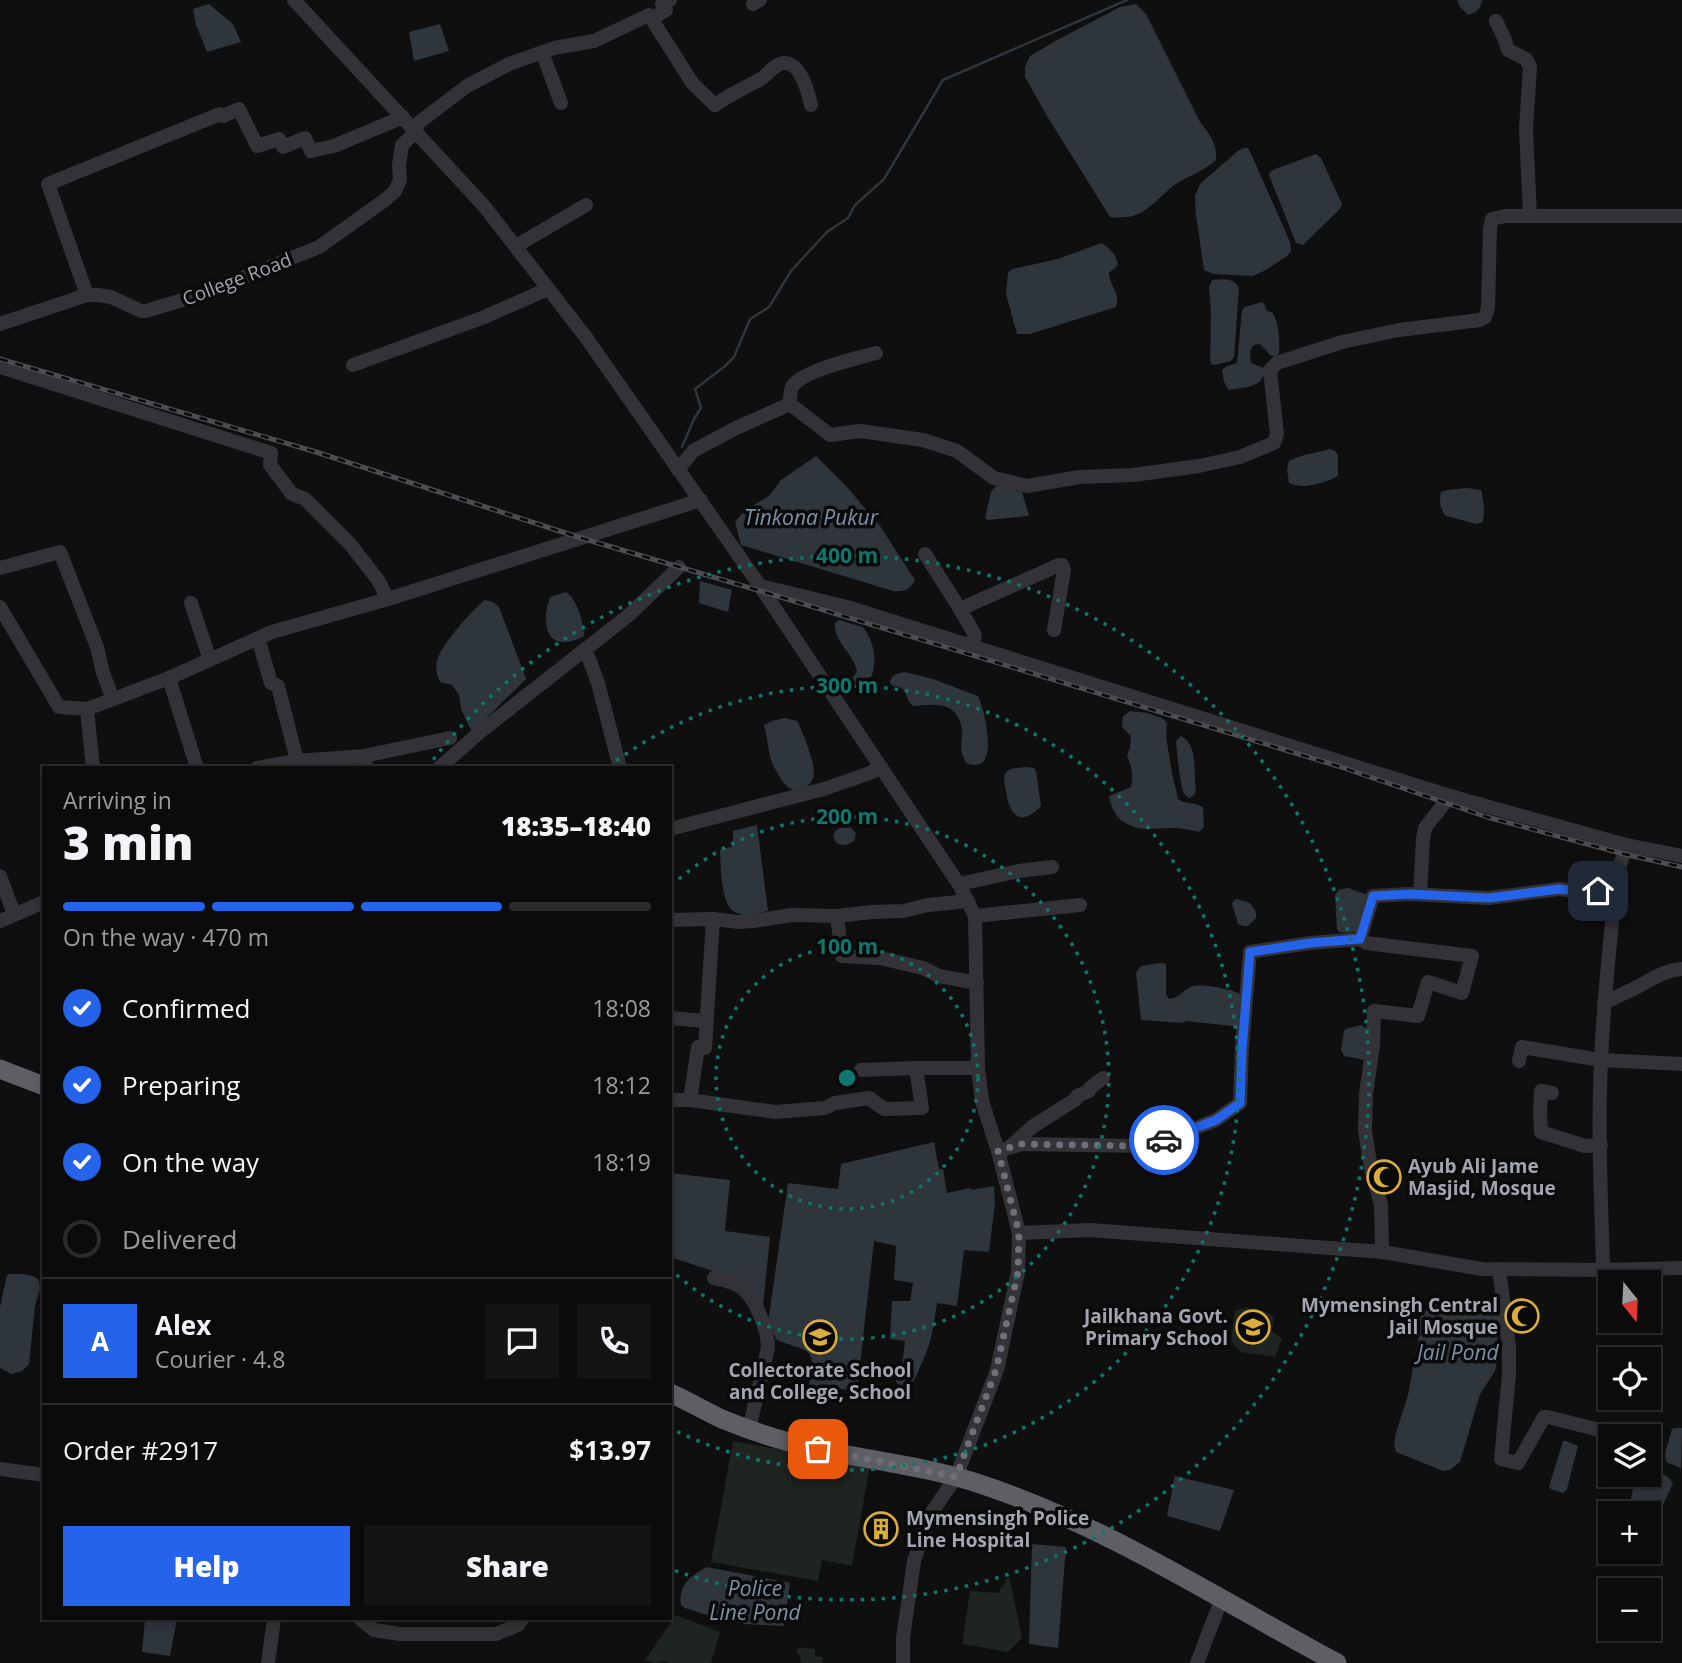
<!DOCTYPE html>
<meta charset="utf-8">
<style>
:root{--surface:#0b0b0c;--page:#141415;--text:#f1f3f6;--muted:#9a9b9d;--line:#2b2b2d;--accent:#2563eb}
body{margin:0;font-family:"Open Sans",sans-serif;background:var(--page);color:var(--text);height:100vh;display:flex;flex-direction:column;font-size:26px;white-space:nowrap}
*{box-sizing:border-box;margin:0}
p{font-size:23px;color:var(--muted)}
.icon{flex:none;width:38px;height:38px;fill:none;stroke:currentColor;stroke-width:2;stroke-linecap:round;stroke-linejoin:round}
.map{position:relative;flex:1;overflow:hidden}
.sheet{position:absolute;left:42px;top:766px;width:630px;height:854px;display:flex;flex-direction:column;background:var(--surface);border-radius:0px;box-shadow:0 4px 10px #0003,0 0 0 2px var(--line)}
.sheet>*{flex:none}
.needle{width:46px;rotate:162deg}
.buttons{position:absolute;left:1598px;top:1270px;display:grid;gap:14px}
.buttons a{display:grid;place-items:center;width:63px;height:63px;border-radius:0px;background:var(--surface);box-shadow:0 4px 10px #0003,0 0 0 2px var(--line);font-size:35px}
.pin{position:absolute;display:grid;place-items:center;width:60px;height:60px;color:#fff;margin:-30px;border-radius:14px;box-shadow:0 4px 10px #0006}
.courier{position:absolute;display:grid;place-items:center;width:70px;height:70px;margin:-35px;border:5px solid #2563eb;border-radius:50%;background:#fff;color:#222;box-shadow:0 2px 9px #0007}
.overview em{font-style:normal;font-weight:800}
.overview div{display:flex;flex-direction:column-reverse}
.overview{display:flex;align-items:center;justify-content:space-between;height:119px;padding:0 21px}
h1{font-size:46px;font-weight:800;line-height:52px}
.bar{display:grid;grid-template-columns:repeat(4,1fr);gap:10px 7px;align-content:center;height:84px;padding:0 21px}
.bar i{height:9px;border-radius:5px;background:var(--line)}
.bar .current{background:var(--accent)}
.bar p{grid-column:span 4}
.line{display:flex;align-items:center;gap:18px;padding:0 21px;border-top:2px solid var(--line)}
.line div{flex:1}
.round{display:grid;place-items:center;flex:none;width:74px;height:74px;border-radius:0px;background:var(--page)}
ol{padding:0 21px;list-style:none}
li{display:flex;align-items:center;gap:21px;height:77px}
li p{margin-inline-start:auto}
li .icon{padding:7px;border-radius:50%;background:var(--accent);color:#fff;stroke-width:4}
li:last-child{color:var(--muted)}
li i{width:38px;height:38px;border:4px solid var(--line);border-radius:50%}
.action{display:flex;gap:14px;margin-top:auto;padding:14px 21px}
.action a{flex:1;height:80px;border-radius:0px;background:var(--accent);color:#fff;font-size:28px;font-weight:800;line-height:80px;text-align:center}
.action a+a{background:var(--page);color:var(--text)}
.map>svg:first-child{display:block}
</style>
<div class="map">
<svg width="1682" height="1663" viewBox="0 0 1682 1663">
<rect width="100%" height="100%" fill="#0f0f10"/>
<!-- green -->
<g fill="#1e241f">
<polygon points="1247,1307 1250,1310 1265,1311 1274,1317 1272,1331 1282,1339 1275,1357 1241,1352 1231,1341 1235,1311"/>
<polygon points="733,1441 870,1466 852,1566 822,1560 818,1581 711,1562"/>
<polygon points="1009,1576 1022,1638 1008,1652 962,1644 970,1591 998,1593"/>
<polygon points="676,1615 720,1632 711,1663 669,1663 665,1661 655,1663 645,1660"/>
<polygon points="798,1647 815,1649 815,1656 823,1657 822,1663 801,1663 800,1656 796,1652"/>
</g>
<!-- water -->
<g fill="#2e353b">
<path d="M1457,0H1482C1481,9 1476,13 1468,15L1460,7Z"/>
<polygon points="209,4 233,24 241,42 207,52 196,25 193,9"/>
<path d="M1136,4L1146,14L1200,122C1209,133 1218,145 1216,160C1201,173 1187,176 1173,186C1162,195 1150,209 1138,214C1130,218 1119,218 1110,217L1047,116L1025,77V67L1030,56L1057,40L1120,7Z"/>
<polygon points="440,24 449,51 414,61 409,32"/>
<polygon points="1244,148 1248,148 1253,158 1290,242 1291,251 1287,256 1266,270 1253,276 1213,274 1204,270 1196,215 1195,196 1200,184 1239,150"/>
<polygon points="1316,154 1321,158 1342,204 1340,209 1303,245 1296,243 1269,175 1270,172 1275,169"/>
<path d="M1101,243C1107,246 1120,257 1117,266C1117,266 1110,272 1109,273C1109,285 1121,294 1116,307L1030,334H1017L1006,294L1008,273L1012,269L1058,259Z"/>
<path d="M1212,280C1222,279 1234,277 1239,288L1234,357L1231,361L1214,365L1211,364L1210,360L1211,312L1209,287Z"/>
<path d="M1262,302L1265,305L1266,310L1273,313C1279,325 1280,340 1279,354L1275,356H1271L1260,344L1254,345L1250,351L1251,363L1264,368C1266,388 1244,387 1229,390L1224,382L1222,370L1227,366L1237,363L1242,310L1245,307Z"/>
<path d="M1329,449L1334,450L1338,455V476C1325,483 1303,490 1289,483L1287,469L1289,461C1299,455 1317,453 1329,449Z"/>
<path d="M816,456L847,487L880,526L915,580C910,590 904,592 893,591L741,545L735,522L745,510L769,496L781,480Z"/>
<polygon points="997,485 1022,492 1029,515 1028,516 988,520 985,518 991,492"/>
<path d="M1467,488L1481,490C1483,496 1486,517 1482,522C1481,523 1479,523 1477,524L1446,516C1440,509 1439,501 1441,492L1447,490Z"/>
<polygon points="700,581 732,590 728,612 699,603"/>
<path d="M566,592C577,599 584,623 584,636C566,646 547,646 546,620C545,613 548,604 550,597Z"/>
<path d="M485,600L493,602L499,607L526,679L472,732L461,709L459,695L452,685L440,682C437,676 435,668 437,661C440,646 473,609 485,600Z"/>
<path d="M839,620L863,627C874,642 877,657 872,676L843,690L839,686V684L854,676L857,672C854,653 833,642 835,623Z"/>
<path d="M905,672L933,679L978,696C984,708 994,751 983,762C978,766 973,765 967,764C960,751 961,749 962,736C963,731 961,724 959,719C950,700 931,705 913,706C903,697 910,687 893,686L890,683C891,674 898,673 905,672Z"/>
<path d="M1130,711L1148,713L1163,719L1167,723L1166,736L1172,773L1178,799C1185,805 1193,801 1203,807L1204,827L1199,832C1191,830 1180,828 1171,828C1163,828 1156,829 1148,829C1127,829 1112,817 1109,796L1131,787C1134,777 1131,765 1127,755L1130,748L1131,736L1122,727L1123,716Z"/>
<path d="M785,718L797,721C803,732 814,761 814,773C814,784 802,792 791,789C784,786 778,774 774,767C768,755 768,739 764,725L772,721Z"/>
<path d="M1181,736C1199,746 1193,771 1196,789L1194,795L1190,798C1189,797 1187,797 1185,795C1180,789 1177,751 1176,741Z"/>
<path d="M1026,767L1034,768L1036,771L1041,806C1021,828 1009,815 1006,791C1005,786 1003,779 1005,774C1009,767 1019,768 1026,767Z"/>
<path d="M757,825L768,911C757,913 745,918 735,912C720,905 721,865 720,850L733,846V831Z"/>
<path d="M850,827L856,833L854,841C836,853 828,834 838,829C841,827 846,828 850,827Z"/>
<path d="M1348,888L1368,895L1360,929C1353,933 1347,933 1339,932L1337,929L1335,896L1338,890Z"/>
<polygon points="1237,899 1250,903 1256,912 1256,918 1248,926 1243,926 1238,924 1232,904 1234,900"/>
<path d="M1160,963L1166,964V995L1169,999C1181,998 1184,988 1194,986C1204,984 1231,989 1240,994L1238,1025L1233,1026L1186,1021L1183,1023L1141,1020L1136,973L1141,966Z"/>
<polygon points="1361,1025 1369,1030 1365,1060 1344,1056 1341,1050 1344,1031 1346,1029"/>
<path d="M934,1142L939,1169H943L947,1193L971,1188V1190L994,1186L995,1203L989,1252L964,1250L957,1306L937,1303C933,1330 932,1342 920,1367C915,1378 914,1388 899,1386L896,1382L897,1367H902L905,1341L890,1339L892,1301H910L913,1283L894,1280L896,1246L874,1241L857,1391L809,1385C817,1345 809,1353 777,1340L768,1323L788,1183L838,1189L841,1164Z"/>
<polygon points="670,1173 730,1180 725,1231 770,1237 762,1316 728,1276 670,1257"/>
<polygon points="9,1274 23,1274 33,1276 39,1280 40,1289 35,1306 29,1364 22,1371 11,1374 0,1368 0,1307 7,1275"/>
<polygon points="1462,1298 1488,1304 1498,1309 1501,1325 1497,1335 1499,1349 1495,1371 1480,1394 1460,1462 1450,1470 1443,1471 1396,1452 1394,1444 1396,1433 1408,1395 1420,1330 1420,1318 1425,1311 1437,1302"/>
<polygon points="1676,1428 1682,1428 1681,1468 1666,1462 1665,1453 1672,1429"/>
<polygon points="1563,1441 1566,1441 1578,1446 1567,1489 1563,1493 1551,1489 1549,1487"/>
<path d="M1649,1469C1659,1471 1667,1474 1673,1483L1662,1507L1637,1508L1631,1498L1636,1475H1648Z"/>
<polygon points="1175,1476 1234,1490 1220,1531 1167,1516"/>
<polygon points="1032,1544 1066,1547 1058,1648 1029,1644"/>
<path d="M707,1567L790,1583L784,1626L744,1624L720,1619L685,1608L681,1605C678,1584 691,1576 707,1567Z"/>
<polygon points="145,1619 177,1619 170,1656 142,1652"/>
</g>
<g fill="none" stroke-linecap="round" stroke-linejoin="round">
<!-- stream -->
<polyline stroke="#2e353b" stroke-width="2.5" points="682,447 694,419 701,408 695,389 724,367 734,357 750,319 769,307 791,271 801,260 827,232 848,218 855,205 884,179 943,80 1127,0"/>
<!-- minor -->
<g stroke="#333337" stroke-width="14">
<polyline points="294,0 484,206 585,336 760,586 960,886 975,916 978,1068 982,1101 998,1151 1019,1233 1018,1272 997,1370 956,1477 930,1515 914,1561 903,1638 903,1663"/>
<polyline points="753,4 760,0"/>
<polyline points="651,19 666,10 662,4 670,0"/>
<polyline points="1496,21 1505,40 1508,50 1526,59 1530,67 1526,129 1530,216"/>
<polyline points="542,52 561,103"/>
<path d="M413,127L467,86L509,64L554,48L594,41L649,15L693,84L715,105C729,95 744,88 759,80C766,76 770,70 776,66C798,52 808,91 811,105"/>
<polyline points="516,246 586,205"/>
<polyline points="87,295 48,184 220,114 223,116 239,109 257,146 279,139 283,147 305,138 311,151 334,146 403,117"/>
<polyline points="0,324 87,295 98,295 111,297 141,311 146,311 199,295 319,247 385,200 395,191 400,180 399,165 402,145 417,131"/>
<polyline points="353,365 482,318 548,289"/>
<polyline points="0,367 271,453 270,465 292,494 305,499 350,544 378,580 388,599"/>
<path d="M790,404C790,399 790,392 792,387C800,371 858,358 876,353"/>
<polyline points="678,470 693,451 736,428 790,404 830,435 860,431 923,440 957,451 994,478 1027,486 1079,477 1133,475 1199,466 1240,457 1274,443 1277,434 1270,370 1277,363 1342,342 1399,330 1480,320 1485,317 1488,308 1490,228 1492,219 1505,216 1682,216"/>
<polyline points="925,554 960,609 1059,565 1062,565 1064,570 1054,630"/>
<polyline points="0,568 60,552 97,647 103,673 113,699"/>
<polyline points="760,586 847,607 1450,796 1626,845 1682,856"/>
<polyline points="191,603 210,660"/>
<polyline points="0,607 59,707 87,709 169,678 272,632 388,599 701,500"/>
<polyline points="960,609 975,635 972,646"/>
<polyline points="258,638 271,683 278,686 297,761 364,756 367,768"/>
<polyline points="588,656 598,683 620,768"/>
<polyline points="169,678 197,768"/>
<polyline points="87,709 93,768"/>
<polyline points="364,756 450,738"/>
<polyline points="257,768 297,761 299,767"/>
<polyline points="439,768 480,732 629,615 679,567"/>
<polyline points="670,829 824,789 870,773 881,767"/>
<polyline points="0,876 14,914"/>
<polyline points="959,884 1019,871 1052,867"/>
<polyline points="1420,894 1423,839 1425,828 1450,796"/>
<polyline points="837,916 872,912 903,911 928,905 968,901"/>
<polyline points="975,916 1080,905"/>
<polyline points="670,920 713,919 739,922 753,921 792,915 837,916 842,956 880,958 923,968 939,976 977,983"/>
<polyline points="0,921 44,902"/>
<polyline points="1360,939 1366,943 1472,956 1462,993 1428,982 1418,1016 1374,1011 1373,1045 1366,1094 1365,1131 1371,1169 1381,1205 1382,1252"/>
<path d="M1604,1003C1614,998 1625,993 1635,988C1651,980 1664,970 1682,969"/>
<polyline points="670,1018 706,1021"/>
<polyline points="1519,1061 1522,1047 1601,1060 1682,1064"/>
<polyline points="861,1070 916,1068 978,1068"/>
<polyline points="1552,1093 1541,1091 1540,1113 1541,1132 1585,1146 1601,1145"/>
<polyline points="670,1100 690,1100 775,1112 825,1108 835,1103 869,1098 884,1109 922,1108 916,1068"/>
<polyline points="690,1100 698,1047 705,1048 713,919"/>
<polyline points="1012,1145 1032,1127 1076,1099 1077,1096 1089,1091 1090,1088 1103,1078"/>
<polyline points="998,1151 1022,1144 1141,1146 1166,1140 1216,1120 1240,1103 1242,1049 1250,952 1310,943 1360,939 1373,896 1410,894 1489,898 1559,889 1584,892 1613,890"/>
<polyline points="1019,1233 1090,1230 1382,1252 1482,1269 1603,1270 1682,1268"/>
<polyline points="1499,1269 1509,1347 1509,1374 1501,1459 1518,1463 1544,1417 1548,1417 1627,1437"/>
<path d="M1603,1270C1602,1211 1598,1152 1600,1093C1601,1033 1607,973 1613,912C1613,905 1613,898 1613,891C1615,874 1623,861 1626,845"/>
<path d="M714,1278C723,1280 733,1282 741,1287C756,1299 768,1330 768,1348L749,1429"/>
<polyline points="0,1469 44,1475"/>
<polyline points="360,1619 374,1630 400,1634 496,1634 518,1625 522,1619"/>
<polyline points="268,1663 274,1619"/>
<polyline points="1197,1663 1222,1598"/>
</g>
<!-- highway -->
<g stroke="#5d5f65" stroke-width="19">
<polyline points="0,1069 44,1086"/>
<path d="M670,1393C688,1401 705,1411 722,1419C753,1432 785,1442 818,1449C873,1461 930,1467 983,1485C1109,1527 1221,1601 1337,1663"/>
</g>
<defs>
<polyline id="rail" points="0,359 316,452 578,537 764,592 1338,766 1487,817 1624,854 1682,867"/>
</defs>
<!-- rail casing -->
<use href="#rail" stroke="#4c4d51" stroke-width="5"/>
<!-- rail -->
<use href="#rail" stroke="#0a0a0b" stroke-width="2.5" stroke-dasharray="8" stroke-linecap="butt"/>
</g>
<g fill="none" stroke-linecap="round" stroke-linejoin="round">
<!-- done -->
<polyline stroke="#6f7077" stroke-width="7" stroke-dasharray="0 12.6" points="818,1449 956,1477 996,1370 1018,1272 1019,1233 998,1151 1022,1144 1141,1146 1164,1140"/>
<!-- route -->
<polyline stroke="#2563eb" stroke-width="9" points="1164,1140 1216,1120 1240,1103 1242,1049 1250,952 1310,943 1360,939 1373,896 1410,894 1489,898 1559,889 1584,892 1598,891"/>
</g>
<!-- distance rings -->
<g fill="none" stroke="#0f766e" stroke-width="3.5" stroke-dasharray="3.5 7">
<circle cx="847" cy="1078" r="131"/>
<path d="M671 886A261 261 0 1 1 671 1270"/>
<path d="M608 767A392 392 0 1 1 672 1429"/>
<path d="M427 768A522 522 0 1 1 673 1570"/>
</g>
<!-- icons -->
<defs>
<symbol id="mosque-ring" viewBox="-11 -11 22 22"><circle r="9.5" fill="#0a0a0b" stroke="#daad3e" stroke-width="1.5"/><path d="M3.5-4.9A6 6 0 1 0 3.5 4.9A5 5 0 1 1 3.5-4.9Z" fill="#daad3e"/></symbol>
<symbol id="school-ring" viewBox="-11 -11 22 22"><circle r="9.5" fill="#0a0a0b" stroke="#daad3e" stroke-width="1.5"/><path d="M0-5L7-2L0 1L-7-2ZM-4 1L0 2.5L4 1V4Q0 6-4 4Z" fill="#daad3e"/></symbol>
<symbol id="building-ring" viewBox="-11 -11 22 22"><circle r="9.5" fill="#0a0a0b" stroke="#daad3e" stroke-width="1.5"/><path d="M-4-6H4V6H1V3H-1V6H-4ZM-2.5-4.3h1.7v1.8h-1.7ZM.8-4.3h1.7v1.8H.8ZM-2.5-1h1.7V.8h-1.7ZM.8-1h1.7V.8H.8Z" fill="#daad3e"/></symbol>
</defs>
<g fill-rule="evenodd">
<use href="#mosque-ring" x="1365" y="1158" width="38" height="38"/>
<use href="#mosque-ring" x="1503" y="1297" width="38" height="38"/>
<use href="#school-ring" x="1234" y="1308" width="38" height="38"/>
<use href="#school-ring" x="801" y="1318" width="38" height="38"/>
<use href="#building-ring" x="862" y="1510" width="38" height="38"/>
</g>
<g text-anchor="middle" stroke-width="7" stroke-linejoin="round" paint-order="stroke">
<!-- street labels -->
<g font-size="19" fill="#a2a5af" stroke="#0a0a0b">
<text transform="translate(237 279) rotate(-21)" y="7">College Road</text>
</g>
<!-- poi labels -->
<g font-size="19" font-weight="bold" fill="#a2a5af" stroke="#0a0a0b" text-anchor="start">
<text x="1408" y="1173">Ayub Ali Jame<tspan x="1408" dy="22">Masjid, Mosque</tspan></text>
<text x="1498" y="1312" text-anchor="end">Mymensingh Central<tspan x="1498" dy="22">Jail Mosque</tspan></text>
<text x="1228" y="1323" text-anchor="end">Jailkhana Govt.<tspan x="1228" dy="22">Primary School</tspan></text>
<text x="820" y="1377" text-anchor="middle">Collectorate School<tspan x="820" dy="22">and College, School</tspan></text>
<text x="906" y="1525">Mymensingh Police<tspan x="906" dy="22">Line Hospital</tspan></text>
</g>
<!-- water labels -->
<g font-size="21" font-style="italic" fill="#7c91a7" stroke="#0a0a0b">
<text x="811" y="525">Tinkona Pukur</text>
<text x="1458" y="1360">Jail Pond</text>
<text x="755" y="1596">Police<tspan x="755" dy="24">Line Pond</tspan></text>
</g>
</g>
<circle cx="847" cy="1078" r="10" fill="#0f766e" stroke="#0a0a0b" stroke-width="3.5"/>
<g font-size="21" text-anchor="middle" font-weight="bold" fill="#0f766e" stroke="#0a0a0b" stroke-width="7" stroke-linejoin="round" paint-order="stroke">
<text x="847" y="563">400 m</text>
<text x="847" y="693">300 m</text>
<text x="847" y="824">200 m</text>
<text x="847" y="954">100 m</text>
</g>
</svg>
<div class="buttons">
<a><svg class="needle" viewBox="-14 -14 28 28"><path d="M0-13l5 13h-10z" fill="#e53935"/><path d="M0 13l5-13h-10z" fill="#9a9b9d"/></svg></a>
<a><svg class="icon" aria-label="locate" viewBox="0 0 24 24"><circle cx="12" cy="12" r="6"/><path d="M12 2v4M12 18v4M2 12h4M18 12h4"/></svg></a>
<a><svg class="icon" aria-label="layers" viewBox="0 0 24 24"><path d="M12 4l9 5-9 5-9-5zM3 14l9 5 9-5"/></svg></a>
<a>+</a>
<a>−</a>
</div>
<div class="pin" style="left:818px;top:1449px;background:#ea580c"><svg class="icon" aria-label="bag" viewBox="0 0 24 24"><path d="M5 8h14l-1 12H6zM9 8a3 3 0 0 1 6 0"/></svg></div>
<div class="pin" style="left:1598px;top:891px;background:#1f2937"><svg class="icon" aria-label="home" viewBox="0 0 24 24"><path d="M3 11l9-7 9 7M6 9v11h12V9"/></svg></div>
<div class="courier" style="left:1164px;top:1140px"><svg class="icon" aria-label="car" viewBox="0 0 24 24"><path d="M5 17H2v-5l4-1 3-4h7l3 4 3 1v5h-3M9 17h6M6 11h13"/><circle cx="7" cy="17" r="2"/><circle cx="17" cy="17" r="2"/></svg></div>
<section class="sheet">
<div class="overview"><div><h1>3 min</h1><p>Arriving in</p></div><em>18:35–18:40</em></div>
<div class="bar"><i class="current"></i><i class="current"></i><i class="current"></i><i></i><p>On the way · 470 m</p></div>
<ol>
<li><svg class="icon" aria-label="check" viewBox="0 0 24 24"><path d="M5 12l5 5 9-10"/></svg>Confirmed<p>18:08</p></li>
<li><svg class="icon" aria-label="check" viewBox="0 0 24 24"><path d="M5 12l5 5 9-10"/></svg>Preparing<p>18:12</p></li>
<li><svg class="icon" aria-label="check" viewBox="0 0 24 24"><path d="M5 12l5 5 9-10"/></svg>On the way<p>18:19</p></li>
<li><i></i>Delivered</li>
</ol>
<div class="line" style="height:126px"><b class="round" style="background:var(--accent);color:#fff">A</b><div><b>Alex</b><p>Courier · 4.8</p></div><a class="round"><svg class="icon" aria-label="chat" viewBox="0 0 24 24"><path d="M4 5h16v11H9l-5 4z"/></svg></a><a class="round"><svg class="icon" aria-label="phone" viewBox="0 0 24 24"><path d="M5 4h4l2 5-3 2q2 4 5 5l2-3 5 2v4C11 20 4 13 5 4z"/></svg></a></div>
<div class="line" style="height:91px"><div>Order #2917</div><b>$13.97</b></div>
<div class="action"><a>Help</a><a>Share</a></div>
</section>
</div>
